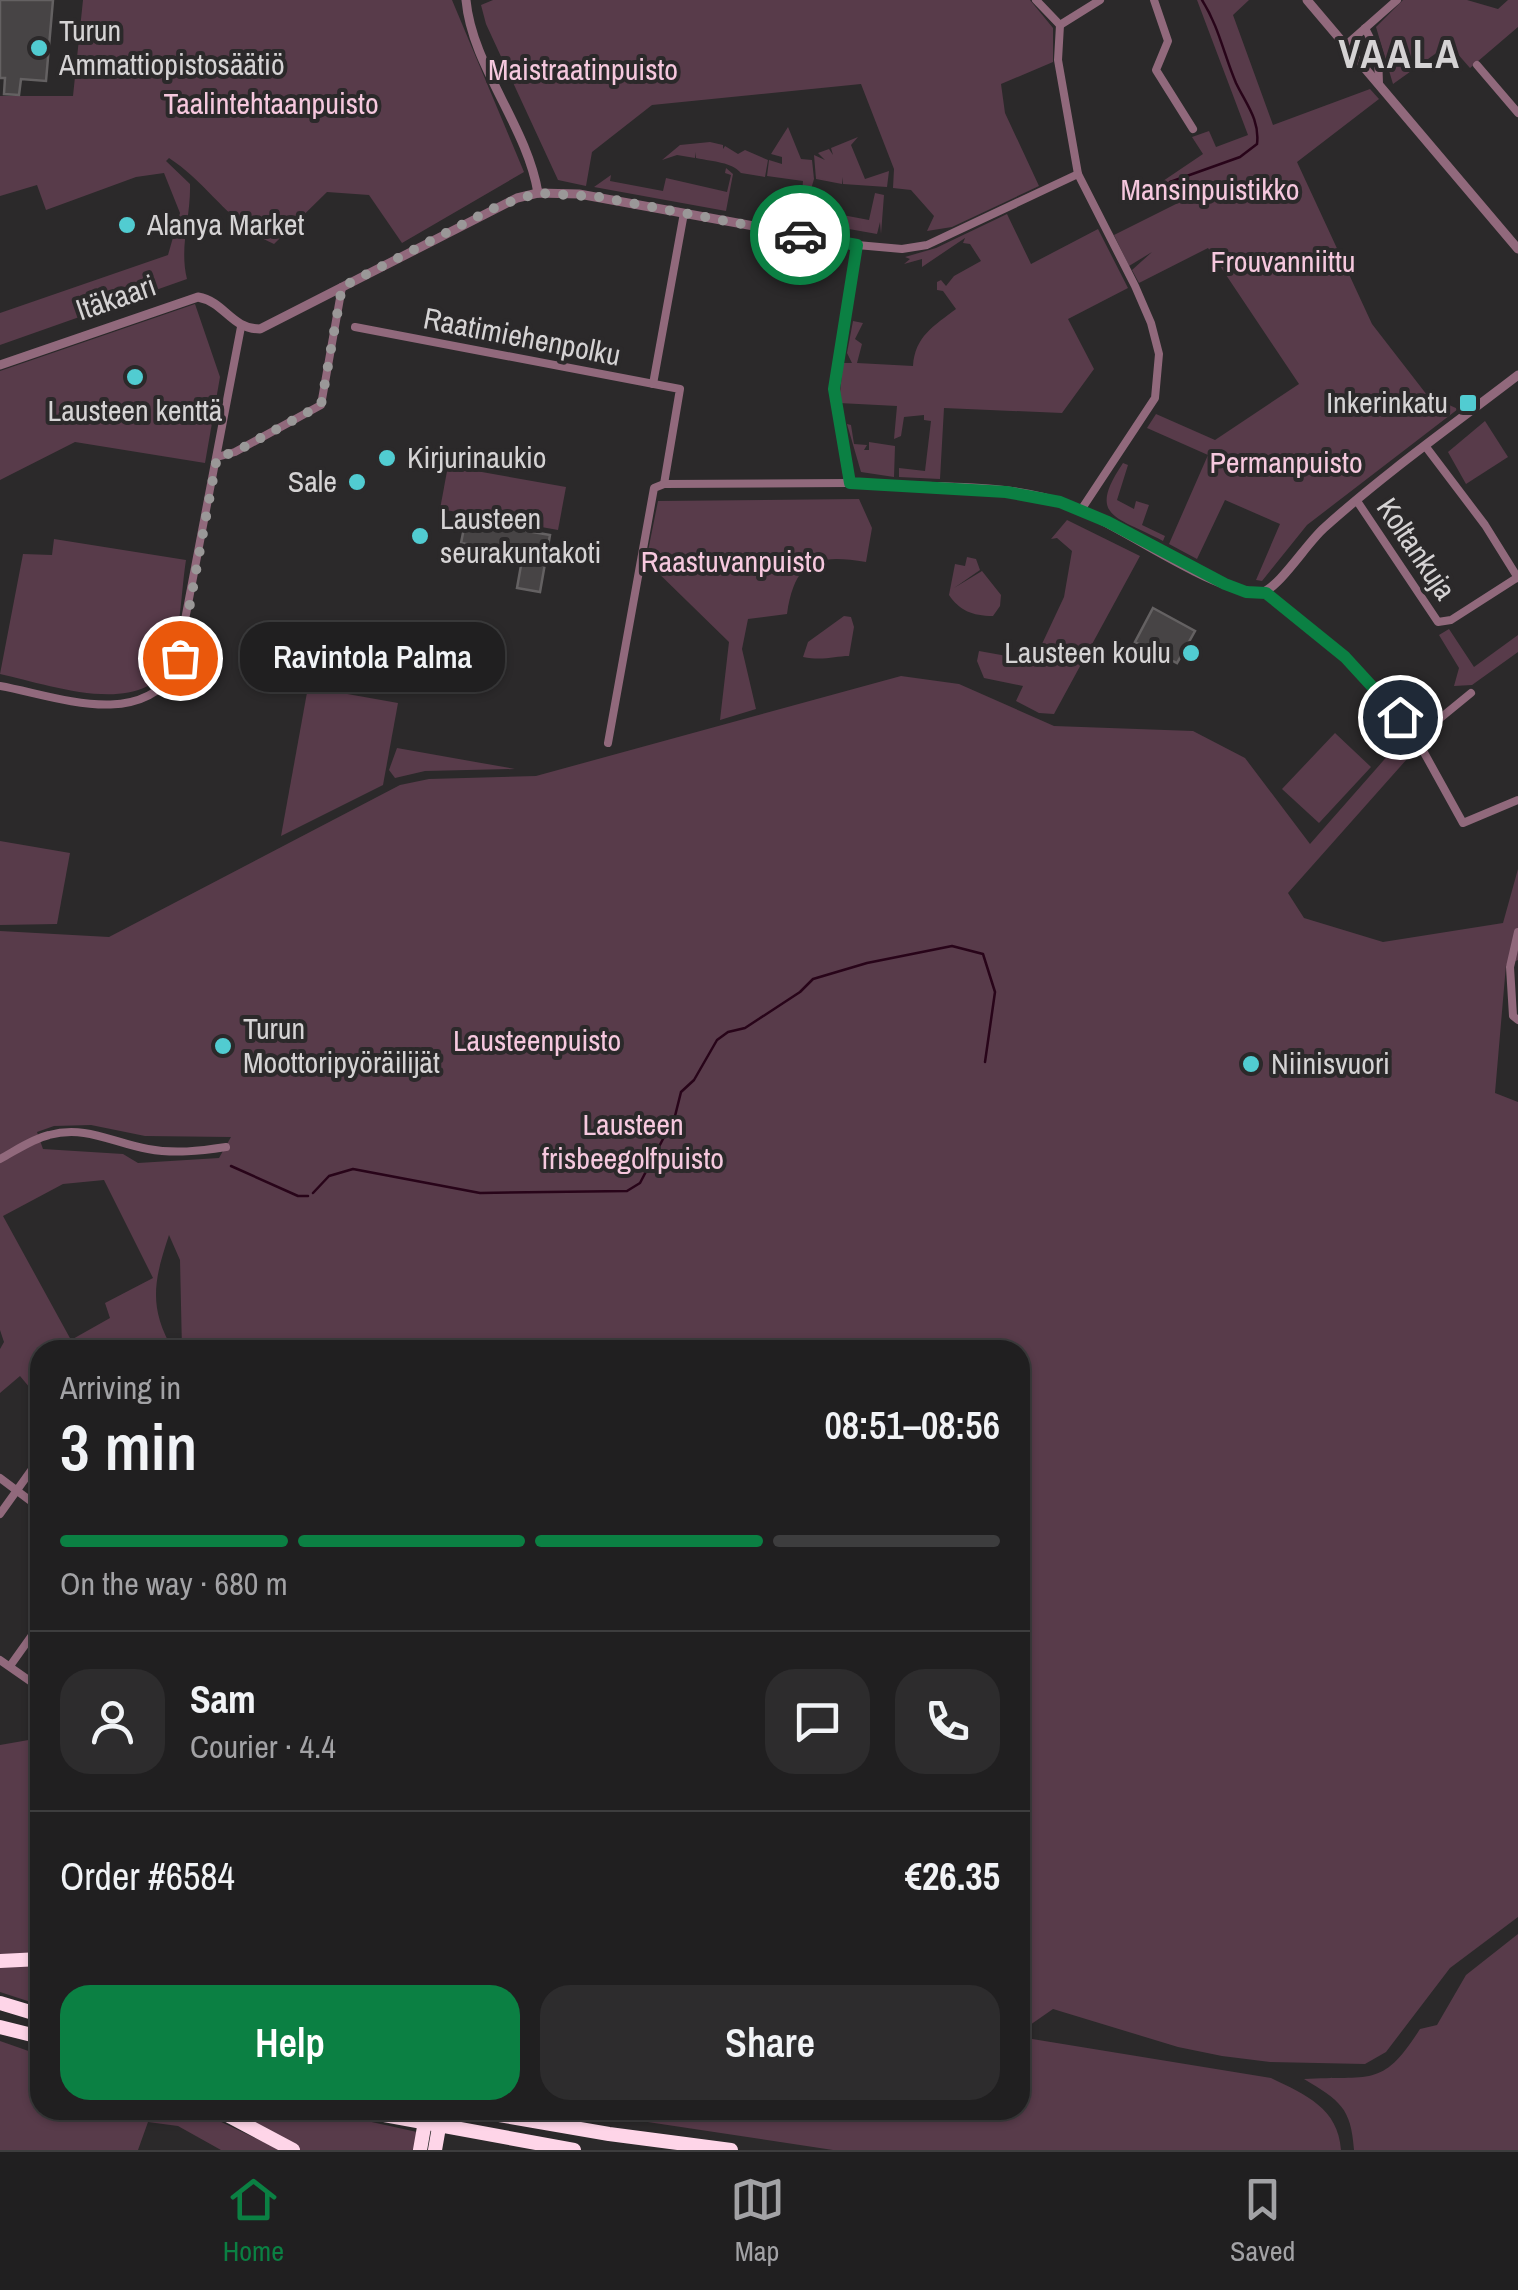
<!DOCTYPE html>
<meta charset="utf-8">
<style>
:root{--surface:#201f20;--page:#2d2c2d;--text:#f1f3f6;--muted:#a2a2a5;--line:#3d3d3e;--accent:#0b8043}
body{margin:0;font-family:"Archivo Narrow",sans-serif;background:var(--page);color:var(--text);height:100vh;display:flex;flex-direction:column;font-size:38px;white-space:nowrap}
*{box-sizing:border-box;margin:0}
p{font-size:32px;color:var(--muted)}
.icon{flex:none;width:55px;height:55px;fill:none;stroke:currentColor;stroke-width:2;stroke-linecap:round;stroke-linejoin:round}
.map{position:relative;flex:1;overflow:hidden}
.sheet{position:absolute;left:30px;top:1340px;width:1000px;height:780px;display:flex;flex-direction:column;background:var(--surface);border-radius:30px;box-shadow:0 2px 8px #0004,0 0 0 2px var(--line)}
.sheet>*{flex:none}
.pin{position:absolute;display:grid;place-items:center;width:85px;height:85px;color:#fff;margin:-42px;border:5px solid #fff;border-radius:50%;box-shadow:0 2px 10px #0007}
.courier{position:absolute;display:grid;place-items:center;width:100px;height:100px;margin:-50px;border:8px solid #0b8043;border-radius:50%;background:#fff;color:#222;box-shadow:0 2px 12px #0007}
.bubble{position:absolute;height:70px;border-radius:30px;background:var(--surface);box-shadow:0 2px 8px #0004,0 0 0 2px var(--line);font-size:32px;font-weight:600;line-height:70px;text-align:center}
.head em{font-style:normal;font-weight:600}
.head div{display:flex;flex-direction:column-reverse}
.head{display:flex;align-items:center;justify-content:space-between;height:170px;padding:0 30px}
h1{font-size:65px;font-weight:600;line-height:75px}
.bar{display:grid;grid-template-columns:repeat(4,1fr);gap:15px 10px;align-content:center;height:120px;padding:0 30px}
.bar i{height:12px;border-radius:8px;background:var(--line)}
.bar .active{background:var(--accent)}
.bar p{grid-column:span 4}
.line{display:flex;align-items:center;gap:25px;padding:0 30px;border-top:2px solid var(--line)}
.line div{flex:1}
.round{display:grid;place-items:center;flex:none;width:105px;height:105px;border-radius:30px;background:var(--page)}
.primary-button{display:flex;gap:20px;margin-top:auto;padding:20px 30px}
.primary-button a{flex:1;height:115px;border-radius:30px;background:var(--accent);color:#fff;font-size:40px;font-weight:600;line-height:115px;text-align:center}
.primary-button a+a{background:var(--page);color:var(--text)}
.tabs{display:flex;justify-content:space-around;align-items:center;height:140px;border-top:2px solid var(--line);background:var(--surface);font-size:28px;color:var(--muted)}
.tabs a{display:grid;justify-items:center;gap:5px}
.tabs .active{color:var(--accent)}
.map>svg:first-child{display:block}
</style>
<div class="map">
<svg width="1518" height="2150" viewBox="0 0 1518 2150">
<rect width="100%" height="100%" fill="#2b292a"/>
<!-- green -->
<g fill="#583b4a" fill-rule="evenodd">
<path d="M83,0H452L524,172L402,243L369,195L327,192L274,244C231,226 208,183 169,158L166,161L190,184C191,217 179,247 187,279L0,345V313L168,255L180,213L164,173L136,177L46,210L37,185L0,196V96H73Z"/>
<polygon points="493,0 1030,0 1053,28 1053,62 1001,84 1005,113 1039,186 952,227 927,231 934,216 911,190 893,188 894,169 861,84 652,105 592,152 586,186 558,180 486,24 481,5"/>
<polygon points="1197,0 1249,0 1233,15 1273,125 1370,89 1379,99 1297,162 1372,324 1427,395 1458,409 1307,525 1262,581 1256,580 1280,524 1225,500 1197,559 1169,544 1208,455 1147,428 1156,414 1215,440 1299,384 1208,248 1139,283 1132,270 1152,252 1129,266 1114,235 1178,203 1163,181 1203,154 1192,137 1209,131 1216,147 1248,135"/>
<polygon points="1403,0 1467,0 1498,9 1508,0 1518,0 1518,27 1470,68 1449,44 1393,84 1376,27"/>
<polygon points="788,127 801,159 812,160 814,179 805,210 801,204 803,181 767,176 769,160 782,164 782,157 771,154"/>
<polygon points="858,137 851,145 865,179 889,171 887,187 843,184 843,177 842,184 816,179 814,155 825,160 818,153 829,149 833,155 831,148"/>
<path d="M710,142L723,145V149L725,146L738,154L745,150L768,160L765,177L741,173C731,162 715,162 696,158V152L695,158L677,155L662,160L680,145Z"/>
<polygon points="726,168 733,174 726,211 594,187 611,175 610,181 663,191 666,178 727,192 731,175 725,173"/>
<polygon points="875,193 884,195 881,234 880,222 877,234 804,221 810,205 817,205 816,210 869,220"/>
<path d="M1007,214L1031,264L1098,229L1128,288L1068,319L1094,369L1062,413L944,408L940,479L899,477V468L925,471L931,421L924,420V415L904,417L901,436L894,439L897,406L839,403L843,363H852L847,353L853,321L863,323L855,339L862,344L857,363L913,366C915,336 934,326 956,309L943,291L937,290V282L941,280L946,286L954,276L981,261L970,244L963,243L965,238L922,267V259L904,264L910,259L905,257L936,248Z"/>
<polygon points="195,304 220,377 205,463 75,442 0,480 0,371"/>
<polygon points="1485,421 1508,457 1466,484 1448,452"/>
<polygon points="847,424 851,425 854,444 867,445 864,450 869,450 869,442 895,446 894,477 861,472"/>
<path d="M1123,463L1128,465L1117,500L1134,509L1136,501L1149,505L1142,525L1165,536L1163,541C1117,516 1086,518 1123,463Z"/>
<polygon points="448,466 566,487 558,530 440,509"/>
<path d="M859,499L872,528L866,562C816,554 795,560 787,614L748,619L742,649L756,709L720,720L729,642L646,561L658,501Z"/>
<polygon points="1067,520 1140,556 1054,714 1039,713 1016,701 1023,686 984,678 977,661 979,651 1034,661 1064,597 1072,551 1057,538 1051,539"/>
<path d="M54,539L186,560C181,592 181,630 170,660C147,721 47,684 0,674L23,554L52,555Z"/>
<path d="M967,557L976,559L980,570L954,588L982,571L1001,595L1000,606L993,616C972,616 959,610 949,595L955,564L965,566Z"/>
<path d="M844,616L851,617L854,627L849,656C835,656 823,661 803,657L808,642Z"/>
<polygon points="1449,629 1474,667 1518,635 1518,652 1472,685 1454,686 1459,668 1439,635"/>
<path d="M901,676L959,684L1054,726L1193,731L1245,758L1310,844L1405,736L1415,750L1288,893L1304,918L1383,942L1503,923L1518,869V960L1506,965L1495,1093L1518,1102V1917L1450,1968L1386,2052L1365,2064L1270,2062L1222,2056L1178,2047L1053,2009L1030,2025H1020V1350H182L180,1260L169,1235C154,1280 148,1307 173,1350H40V1400L20,1376L0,1393V1349L4,1342L0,1330V931L109,937L400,785L429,779L536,776ZM91,1125L145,1136L231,1137L219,1158L138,1163L123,1154L43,1149L37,1132L54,1126ZM104,1180L153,1278L105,1303L110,1318L71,1340L3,1216L63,1184Z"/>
<polygon points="308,687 398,703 383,785 281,836"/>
<polygon points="1335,733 1371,767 1319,823 1282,789"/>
<polygon points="397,748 515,769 425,771 395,778 389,770"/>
<polygon points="0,841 70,853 57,924 0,925"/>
<polygon points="40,1738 40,1954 0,1956 0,1745"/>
<path d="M1518,1934V2150H1354C1351,2107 1340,2101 1304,2079C1371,2075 1382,2089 1420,2029L1437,2025L1466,1975Z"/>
<polygon points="40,1964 40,2005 0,1992 0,1966"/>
<path d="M1020,2037L1271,2078C1306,2095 1338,2108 1341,2150H833L568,2110H1020Z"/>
<polygon points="0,2041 40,2055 40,2110 196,2110 280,2150 221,2150 178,2126 148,2122 138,2150 0,2150"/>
<polygon points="228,2110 317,2110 417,2132 414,2150 299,2150 262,2126"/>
</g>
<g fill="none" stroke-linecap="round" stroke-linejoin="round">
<!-- stream -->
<g stroke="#280419" stroke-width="2.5">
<path d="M1170,182L1240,157L1257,144C1260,120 1246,104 1236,83C1224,55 1219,27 1202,0"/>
<polyline points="231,1166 298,1196 308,1196"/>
<polyline points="313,1193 329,1176 353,1169 480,1193 627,1191 640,1183 675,1116 681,1092 694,1080 717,1040 728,1032 745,1028 800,992 813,979 867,963 952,946 983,954 995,992 985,1062"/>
</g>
</g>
<!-- building -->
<g fill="#474445" stroke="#646162" stroke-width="2.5">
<polygon points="0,0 53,0 46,81 21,79 19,95 4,94 5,78 0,78"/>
<polygon points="459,519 550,535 540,592 517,588 523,554 461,543 464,528 457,527"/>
<polygon points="1153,608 1195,631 1177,663 1135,642"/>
</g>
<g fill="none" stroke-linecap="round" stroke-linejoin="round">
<!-- minor -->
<g stroke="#91697c" stroke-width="8">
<polyline points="1036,0 1060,25"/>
<polyline points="1154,0 1168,41 1156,70 1193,129"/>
<polyline points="1060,25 1058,60 1078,174 1135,286 1151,323 1159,354 1155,398 1081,510"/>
<polyline points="1060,25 1100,0"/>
<polyline points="1365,28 1378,54 1379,84"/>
<polyline points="1346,45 1397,0"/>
<polyline points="1477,65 1518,113"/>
<polyline points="857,245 902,249 927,245 1078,174"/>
<polyline points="355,327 680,389 664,484"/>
<polyline points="653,384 684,213"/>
<polyline points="1426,447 1485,525 1518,578"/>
<polyline points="217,457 235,452 321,405 342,287"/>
<polyline points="1357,501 1438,622 1451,620 1518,577"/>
<polyline points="1266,593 1345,657 1383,696 1416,738 1463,823 1518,800"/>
<path d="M0,686C56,696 136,729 175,672L241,327"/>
<polyline points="1416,738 1471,693"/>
<polyline points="608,743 654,488 664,484 849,483"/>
<polyline points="1518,932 1510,967 1513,1016 1518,1020"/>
<path d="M0,1159C15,1151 32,1139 49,1135C86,1125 113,1143 148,1149C174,1154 200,1151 226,1147"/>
<polyline points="0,1478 40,1508"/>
<polyline points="0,1514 40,1458"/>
<polyline points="0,1660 40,1688"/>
<polyline points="10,1666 40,1624"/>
</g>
<!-- tertiary -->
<g stroke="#91697c" stroke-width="9">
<path d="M466,0C472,66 527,126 538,193"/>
<polyline points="1307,0 1518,249"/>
<path d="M0,365L198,297C225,302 231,329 260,329L517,198L538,193L579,194L857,245L834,389L849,483C920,490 997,480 1065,504C1123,524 1205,590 1261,593C1280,587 1306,544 1324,528C1385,473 1453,425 1518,375"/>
</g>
<!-- motorway -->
<g stroke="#fed5e8" stroke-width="14">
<polyline points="0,1961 40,1959"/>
<polyline points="0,2003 40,2015"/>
<polyline points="0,2027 40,2037"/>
<polyline points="218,2110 293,2150"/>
<polyline points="357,2110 574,2150"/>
<polyline points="470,2110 609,2134 731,2150"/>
</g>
<!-- motorway-bridge -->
<g stroke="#fed5e8" stroke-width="14">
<polyline points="420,2150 427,2110"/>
<polyline points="435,2150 442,2110"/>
</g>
</g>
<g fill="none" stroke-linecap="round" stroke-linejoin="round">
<!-- done -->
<polyline stroke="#9a9898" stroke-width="10" stroke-dasharray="0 18" points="180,658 217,457 235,452 321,405 342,287 500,205 538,193 599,197 800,235"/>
<!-- route -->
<polyline stroke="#0b8043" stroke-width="12" points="800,235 857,245 834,389 850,483 1006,492 1060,502 1108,522 1225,584 1246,592 1266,593 1345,657 1400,717"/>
</g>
<!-- markers -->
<g fill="#51ccd1" stroke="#2b292a" stroke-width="4">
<circle cx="39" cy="48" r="10"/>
<circle cx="127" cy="225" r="10"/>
<circle cx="135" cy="377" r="10"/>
<rect x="1458" y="393" width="20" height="20" rx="5"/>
<circle cx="387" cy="458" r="10"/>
<circle cx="357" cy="482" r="10"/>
<circle cx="420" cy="536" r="10"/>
<circle cx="1191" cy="653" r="10"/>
<circle cx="223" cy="1046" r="10"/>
<circle cx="1251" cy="1064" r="10"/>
</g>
<g text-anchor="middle" stroke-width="8" stroke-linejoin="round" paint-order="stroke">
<!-- poi labels -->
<g font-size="30" fill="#d5d3d4" stroke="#2b292a" text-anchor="start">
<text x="59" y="41">Turun<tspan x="59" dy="34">Ammattiopistosäätiö</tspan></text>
<text x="147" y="235">Alanya Market</text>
<text x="1448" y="413" text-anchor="end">Inkerinkatu</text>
<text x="135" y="421" text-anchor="middle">Lausteen kenttä</text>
<text x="407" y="468">Kirjurinaukio</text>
<text x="337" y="492" text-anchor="end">Sale</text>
<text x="440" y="529">Lausteen<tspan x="440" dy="34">seurakuntakoti</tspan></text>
<text x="1171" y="663" text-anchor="end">Lausteen koulu</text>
<text x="243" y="1039">Turun<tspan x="243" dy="34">Moottoripyöräilijät</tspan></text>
<text x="1271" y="1074">Niinisvuori</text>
</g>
<!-- park labels -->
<g font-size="30" fill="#f6c8de" stroke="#2b292a">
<text x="583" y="80">Maistraatinpuisto</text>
<text x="271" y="114">Taalintehtaanpuisto</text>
<text x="1210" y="200">Mansinpuistikko</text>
<text x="1283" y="272">Frouvanniittu</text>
<text x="1286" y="473">Permanpuisto</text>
<text x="733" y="572">Raastuvanpuisto</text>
<text x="537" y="1051">Lausteenpuisto</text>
<text x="633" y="1135">Lausteen<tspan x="633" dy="34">frisbeegolfpuisto</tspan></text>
</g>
<!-- street labels -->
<g font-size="30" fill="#d5d3d4" stroke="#2b292a">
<text transform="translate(116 298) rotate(-19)" y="10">Itäkaari</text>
<text transform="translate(522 337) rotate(11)" y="10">Raatimiehenpolku</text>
<text transform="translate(1416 549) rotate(56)" y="10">Koltankuja</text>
</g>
<!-- district labels -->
<g font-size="40" font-weight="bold" letter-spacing="2.5" fill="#d5d3d4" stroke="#2b292a">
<text x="1400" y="68">VAALA</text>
</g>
</g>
</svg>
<div class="pin" style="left:180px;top:658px;background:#ea580c"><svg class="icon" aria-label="bag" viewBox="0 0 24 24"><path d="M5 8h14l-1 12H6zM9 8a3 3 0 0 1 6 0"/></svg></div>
<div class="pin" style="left:1400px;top:717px;background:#1f2937"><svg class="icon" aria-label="home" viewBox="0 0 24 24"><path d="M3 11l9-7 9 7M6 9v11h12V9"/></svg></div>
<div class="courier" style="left:800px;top:235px"><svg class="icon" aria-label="car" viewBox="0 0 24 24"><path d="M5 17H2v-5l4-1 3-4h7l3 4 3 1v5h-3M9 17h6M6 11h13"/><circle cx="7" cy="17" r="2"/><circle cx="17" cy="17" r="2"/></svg></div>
<div class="bubble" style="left:240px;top:622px;width:265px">Ravintola Palma</div>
<section class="sheet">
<div class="head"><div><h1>3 min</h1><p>Arriving in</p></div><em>08:51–08:56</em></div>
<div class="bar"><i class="active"></i><i class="active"></i><i class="active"></i><i></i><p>On the way · 680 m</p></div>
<div class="line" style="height:180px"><a class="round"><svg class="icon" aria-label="person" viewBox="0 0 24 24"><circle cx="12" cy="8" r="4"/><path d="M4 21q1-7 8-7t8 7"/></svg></a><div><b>Sam</b><p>Courier · 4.4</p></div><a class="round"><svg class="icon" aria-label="chat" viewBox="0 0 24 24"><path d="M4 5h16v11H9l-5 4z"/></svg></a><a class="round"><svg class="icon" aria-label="phone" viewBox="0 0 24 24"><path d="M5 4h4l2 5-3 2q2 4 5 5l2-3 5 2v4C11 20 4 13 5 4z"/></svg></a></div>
<div class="line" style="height:130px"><div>Order #6584</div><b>€26.35</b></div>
<div class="primary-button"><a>Help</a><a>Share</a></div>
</section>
</div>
<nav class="tabs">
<a class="active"><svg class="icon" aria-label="home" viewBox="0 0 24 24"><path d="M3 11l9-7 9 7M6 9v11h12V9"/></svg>Home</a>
<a><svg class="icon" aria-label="map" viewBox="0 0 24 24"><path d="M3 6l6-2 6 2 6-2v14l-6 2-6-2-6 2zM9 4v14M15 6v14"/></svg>Map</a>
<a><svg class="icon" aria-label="saved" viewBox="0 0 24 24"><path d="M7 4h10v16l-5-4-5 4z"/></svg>Saved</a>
</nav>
